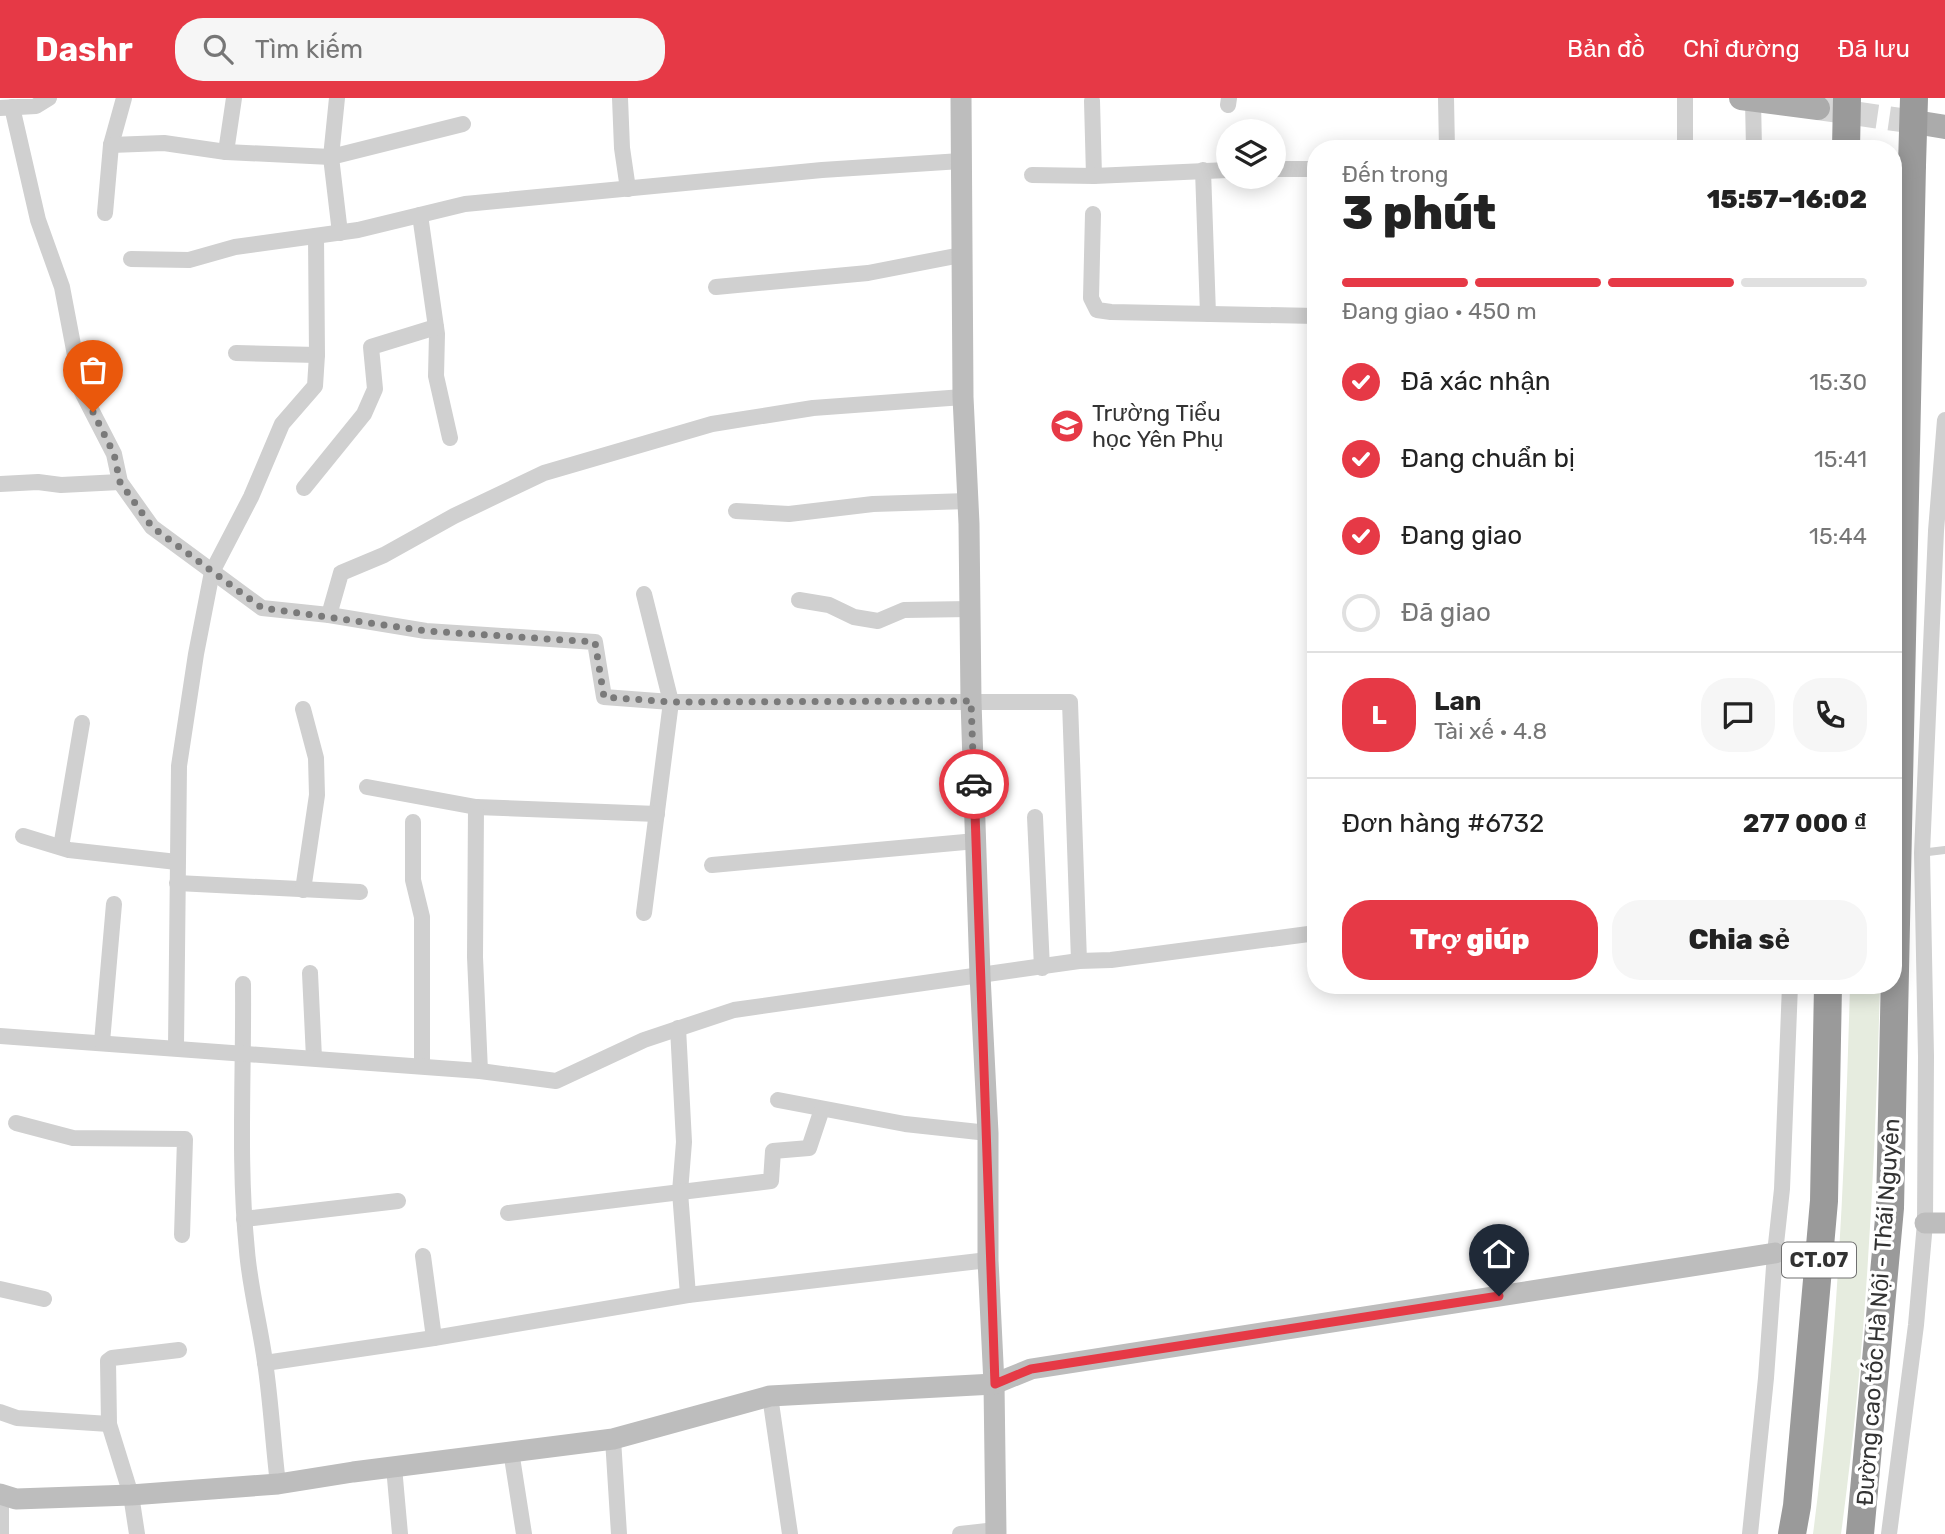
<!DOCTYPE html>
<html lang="vi">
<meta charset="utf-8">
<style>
:root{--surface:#fff;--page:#f6f6f6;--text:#222;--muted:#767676;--line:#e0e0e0;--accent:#e63946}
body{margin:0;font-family:Rubik,sans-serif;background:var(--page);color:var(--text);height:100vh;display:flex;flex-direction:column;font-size:26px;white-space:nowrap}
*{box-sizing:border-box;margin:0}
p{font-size:23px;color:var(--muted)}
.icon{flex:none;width:38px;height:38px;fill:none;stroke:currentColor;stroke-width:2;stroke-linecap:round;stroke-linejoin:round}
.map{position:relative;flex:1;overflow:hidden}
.details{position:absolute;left:1307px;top:42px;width:595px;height:854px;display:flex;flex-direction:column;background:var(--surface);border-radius:28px;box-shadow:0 4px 18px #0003}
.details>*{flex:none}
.fabs{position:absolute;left:1216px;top:21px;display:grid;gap:14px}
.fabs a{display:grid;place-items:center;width:70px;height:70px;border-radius:50%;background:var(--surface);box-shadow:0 4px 18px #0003;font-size:35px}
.pin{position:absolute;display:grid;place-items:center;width:60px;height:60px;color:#fff;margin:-72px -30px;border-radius:50% 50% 50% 0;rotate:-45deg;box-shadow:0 0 7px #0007}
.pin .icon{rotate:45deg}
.courier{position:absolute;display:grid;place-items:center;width:70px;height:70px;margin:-35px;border:5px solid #e63946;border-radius:50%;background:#fff;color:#222;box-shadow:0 2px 9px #0007}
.overview em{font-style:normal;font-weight:800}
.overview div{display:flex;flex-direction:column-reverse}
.overview{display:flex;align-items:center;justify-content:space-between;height:119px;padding:0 35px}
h1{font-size:46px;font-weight:800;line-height:52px}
.bar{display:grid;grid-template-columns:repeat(4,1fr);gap:10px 7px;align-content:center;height:84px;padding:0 35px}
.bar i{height:9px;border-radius:5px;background:var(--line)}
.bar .current{background:var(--accent)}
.bar p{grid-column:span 4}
.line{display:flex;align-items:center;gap:18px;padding:0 35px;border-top:2px solid var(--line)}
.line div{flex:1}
.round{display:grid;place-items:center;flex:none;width:74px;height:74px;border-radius:28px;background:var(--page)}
ol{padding:0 35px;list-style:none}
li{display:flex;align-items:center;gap:21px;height:77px}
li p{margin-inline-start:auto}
li .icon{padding:7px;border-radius:50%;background:var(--accent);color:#fff;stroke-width:4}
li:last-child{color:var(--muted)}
li i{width:38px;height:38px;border:4px solid var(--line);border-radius:50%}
.button{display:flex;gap:14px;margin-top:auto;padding:14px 35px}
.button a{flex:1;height:80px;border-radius:28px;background:var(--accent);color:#fff;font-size:28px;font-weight:800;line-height:80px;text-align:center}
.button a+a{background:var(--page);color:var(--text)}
header{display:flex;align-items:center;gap:42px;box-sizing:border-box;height:98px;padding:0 35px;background:var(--accent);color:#fff}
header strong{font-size:33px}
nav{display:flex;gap:38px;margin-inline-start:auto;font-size:24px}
.search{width:490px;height:63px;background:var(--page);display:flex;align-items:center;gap:18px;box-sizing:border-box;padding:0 24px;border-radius:28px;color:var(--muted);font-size:26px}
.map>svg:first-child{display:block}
</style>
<header>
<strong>Dashr</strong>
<div class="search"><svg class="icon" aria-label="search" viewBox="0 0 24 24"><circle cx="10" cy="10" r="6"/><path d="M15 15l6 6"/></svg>Tìm kiếm</div>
<nav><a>Bản đồ</a><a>Chỉ đường</a><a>Đã lưu</a></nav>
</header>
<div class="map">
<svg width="1945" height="1436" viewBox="0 0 1945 1436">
<rect width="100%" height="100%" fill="#fff"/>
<!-- green -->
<path fill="#e6ecdf" d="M1850,887H1880C1875,1071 1866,1254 1841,1436H1813C1837,1254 1845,1071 1850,887Z"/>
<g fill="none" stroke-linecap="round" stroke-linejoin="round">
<!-- primary-tunnel -->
<polyline stroke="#d6d6d6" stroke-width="24" stroke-dasharray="24 12" stroke-linecap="butt" points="1818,10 1915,24"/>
<!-- lane -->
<polyline stroke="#d0d0d0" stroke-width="8" points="1920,755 1945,752"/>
<!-- street -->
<g stroke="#d0d0d0" stroke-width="16">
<polyline points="337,0 331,59 340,135"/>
<polyline points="620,0 622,50 628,91"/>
<polyline points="1446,0 1447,51"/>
<polyline points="1753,2 1754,51"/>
<polyline points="1092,3 1094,78"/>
<polyline points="1228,7 1229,0"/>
<polyline points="12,9 38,122 62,189 82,294 114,356 120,384 152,429 262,510 329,517 426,533 595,544 604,599 671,604 1070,604 1079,863"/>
<polyline points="0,10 36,8 49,0"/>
<polyline points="111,47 124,0"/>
<polyline points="1685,51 1685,0"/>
<polyline points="226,54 234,0"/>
<polyline points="1274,71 1316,71"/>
<polyline points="1203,72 1208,216"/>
<polyline points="1032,77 1094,78 1228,72"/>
<polyline points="105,115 111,47 164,45 226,54 331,59 463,26"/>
<polyline points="1093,116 1091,200 1097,212 1111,214 1316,218"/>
<polyline points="420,117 437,236 436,278 450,340"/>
<polyline points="131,161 189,162 235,149 358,132 465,106 822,72 961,63"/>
<polyline points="716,189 868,175 961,157"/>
<polyline points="236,255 317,257"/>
<polyline points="0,386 38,384 61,387 120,384"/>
<polyline points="304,390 364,316 375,291 371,249 436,229"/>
<polyline points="736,413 789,416 873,406 968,403"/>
<polyline points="644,496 671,604 644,815"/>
<polyline points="799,502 829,507 854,519 878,523 904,512 970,511"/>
<polyline points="329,517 341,475 384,457 454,418 544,375 712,326 813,310 963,299"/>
<polyline points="367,689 476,709 657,716"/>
<polyline points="476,709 475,859 480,973"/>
<polyline points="1035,719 1042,870"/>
<polyline points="413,724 413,782 422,819 422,968"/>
<polyline points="23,738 69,752 177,764"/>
<polyline points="61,749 82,625"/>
<polyline points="712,767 976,743"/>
<polyline points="177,785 360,794"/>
<polyline points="303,792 317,697 316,660 303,611"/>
<polyline points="310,875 314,960"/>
<path d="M243,886C244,975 238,1064 247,1153C250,1190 260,1227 265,1264C271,1304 273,1345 278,1386"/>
<polyline points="678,930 684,1044 680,1094 688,1197"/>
<polyline points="0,938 480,973 556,983 644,942 734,912 1079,863 1111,862 1316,835"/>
<polyline points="102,944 114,806"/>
<polyline points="176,949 179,668 196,556 212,474 251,399 282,326 315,288 317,257 316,138"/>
<polyline points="778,1002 905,1026 988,1035"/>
<polyline points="16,1025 73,1040 185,1041 182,1137"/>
<polyline points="508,1115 771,1083 773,1053 809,1050 822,1011"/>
<polyline points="244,1121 398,1103"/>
<polyline points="423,1158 434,1240"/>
<polyline points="0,1191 44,1201"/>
<polyline points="265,1265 434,1240 688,1197 988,1162"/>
<polyline points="770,1298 790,1436"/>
<polyline points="0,1314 17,1320 109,1326"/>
<polyline points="613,1341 619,1436"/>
<polyline points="511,1353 524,1436"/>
<polyline points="394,1369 400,1436"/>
<polyline points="1,1436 1,1396"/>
<polyline points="137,1436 131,1397 109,1326 108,1263 112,1260 179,1252"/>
<polyline points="960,1436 996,1432"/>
<polyline points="1750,1436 1766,1280 1775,1155 1782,1091 1790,887"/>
<polyline points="1889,1436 1916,1227 1925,1125 1926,958 1922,755 1936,433 1945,322"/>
</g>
<!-- secondary -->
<g stroke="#bdbdbd" stroke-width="21">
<polyline points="961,0 963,299 969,426 971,603 980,877 988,1035 988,1162 994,1286 996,1436"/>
<polyline points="1925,1125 1945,1125"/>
<polyline points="0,1396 16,1401 131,1397 278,1386 353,1374 613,1341 770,1298 994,1286 1031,1271 1775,1155"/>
</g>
<!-- primary -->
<g stroke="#ababab" stroke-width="24">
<polyline points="1741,0 1818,10"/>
<polyline points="1915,24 1945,29"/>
</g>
<!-- highway -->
<g stroke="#9a9a9a" stroke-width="28">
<polyline points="1792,1436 1797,1408 1824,1103 1828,887"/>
<polyline points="1860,1436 1890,1110 1912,67"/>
</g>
<!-- highway-bridge -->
<g stroke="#9a9a9a" stroke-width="28">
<polyline points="1846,51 1847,0"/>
<polyline points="1912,67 1914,0"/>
</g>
</g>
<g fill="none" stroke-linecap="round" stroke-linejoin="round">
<!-- done -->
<polyline stroke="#7a7a7a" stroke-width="7" stroke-dasharray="0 12.6" points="93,314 114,356 120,384 152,429 262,510 426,533 595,544 604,599 671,604 971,603 974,686"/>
<!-- route -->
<polyline stroke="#e63946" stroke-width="9" points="974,686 995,1286 1031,1271 1499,1198"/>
</g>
<!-- icons -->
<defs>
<symbol id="school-disc" viewBox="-11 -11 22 22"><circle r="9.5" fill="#e63946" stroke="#fff"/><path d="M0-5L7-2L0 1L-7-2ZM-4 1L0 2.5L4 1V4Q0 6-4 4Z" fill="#fff"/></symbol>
</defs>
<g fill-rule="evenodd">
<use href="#school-disc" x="1048" y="309" width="38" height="38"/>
</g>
<g text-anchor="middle" stroke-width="7" stroke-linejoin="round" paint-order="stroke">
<!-- shield labels -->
<rect fill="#fff" stroke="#707070" stroke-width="2" x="1782" y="1144.5" width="74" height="35" rx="5"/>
<g font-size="21" font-weight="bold" fill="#333">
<text x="1819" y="1169">CT.07</text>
</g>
<!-- poi labels -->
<g font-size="23" fill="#333" stroke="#fff" text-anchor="start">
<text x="1092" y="323">Trường Tiểu<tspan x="1092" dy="26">học Yên Phụ</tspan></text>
</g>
<!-- street labels -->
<g font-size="23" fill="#333" stroke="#fff">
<text transform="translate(1878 1214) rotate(-86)" y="8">Đường cao tốc Hà Nội - Thái Nguyên</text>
</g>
</g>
</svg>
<div class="fabs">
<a><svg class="icon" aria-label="layers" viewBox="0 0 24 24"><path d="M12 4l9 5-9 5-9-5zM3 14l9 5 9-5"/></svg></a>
</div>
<div class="pin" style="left:93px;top:314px;background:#ea580c"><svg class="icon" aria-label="bag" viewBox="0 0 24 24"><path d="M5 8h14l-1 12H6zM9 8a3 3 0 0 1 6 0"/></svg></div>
<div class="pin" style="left:1499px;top:1198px;background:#1f2937"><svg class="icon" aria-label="home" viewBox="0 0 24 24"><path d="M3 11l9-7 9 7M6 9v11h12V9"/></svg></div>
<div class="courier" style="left:974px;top:686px"><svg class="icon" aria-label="car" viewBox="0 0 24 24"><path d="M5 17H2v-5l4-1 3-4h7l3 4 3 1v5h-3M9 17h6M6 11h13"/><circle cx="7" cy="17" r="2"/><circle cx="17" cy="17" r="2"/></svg></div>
<section class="details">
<div class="overview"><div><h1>3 phút</h1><p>Đến trong</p></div><em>15:57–16:02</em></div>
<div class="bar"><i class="current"></i><i class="current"></i><i class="current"></i><i></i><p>Đang giao · 450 m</p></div>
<ol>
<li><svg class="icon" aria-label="check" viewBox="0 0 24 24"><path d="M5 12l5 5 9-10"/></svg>Đã xác nhận<p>15:30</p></li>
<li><svg class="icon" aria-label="check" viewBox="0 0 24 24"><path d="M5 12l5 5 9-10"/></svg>Đang chuẩn bị<p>15:41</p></li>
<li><svg class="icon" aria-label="check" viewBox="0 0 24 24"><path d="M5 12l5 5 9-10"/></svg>Đang giao<p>15:44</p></li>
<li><i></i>Đã giao</li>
</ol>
<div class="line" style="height:126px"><b class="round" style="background:var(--accent);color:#fff">L</b><div><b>Lan</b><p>Tài xế · 4.8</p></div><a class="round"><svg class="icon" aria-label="chat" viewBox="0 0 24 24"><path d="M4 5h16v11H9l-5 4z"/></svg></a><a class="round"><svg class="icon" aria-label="phone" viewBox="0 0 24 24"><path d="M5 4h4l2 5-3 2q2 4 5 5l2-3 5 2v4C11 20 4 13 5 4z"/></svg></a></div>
<div class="line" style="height:91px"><div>Đơn hàng #6732</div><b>277 000 ₫</b></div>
<div class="button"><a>Trợ giúp</a><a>Chia sẻ</a></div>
</section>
</div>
